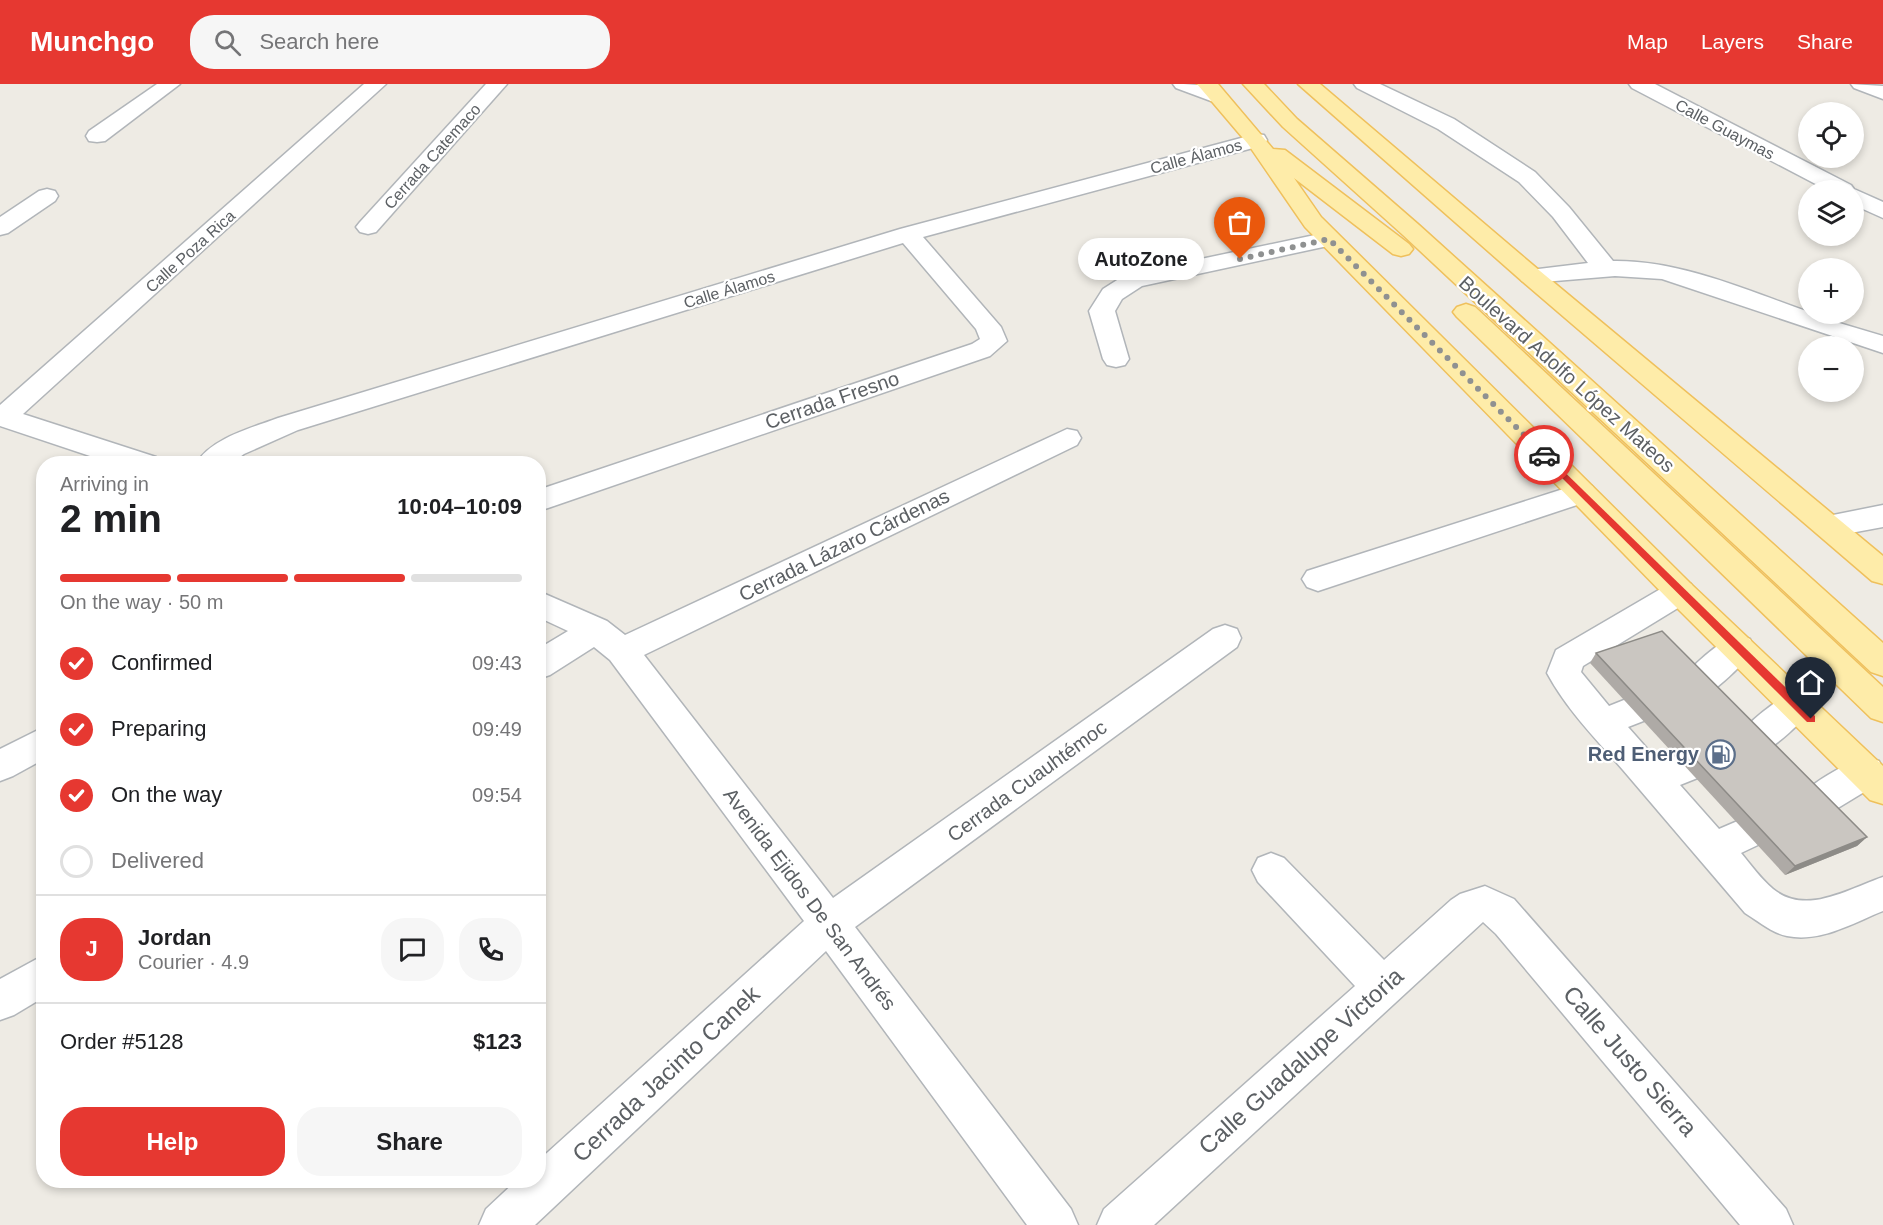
<!DOCTYPE html>
<meta charset="utf-8">
<style>
:root{--surface:#fff;--page:#f6f6f6;--text:#202124;--muted:#757577;--line:#e0e0e0;--accent:#e63831}
body{margin:0;font-family:Arial,sans-serif;background:var(--page);color:var(--text);height:100vh;display:flex;flex-direction:column;font-size:22px;white-space:nowrap}
*{box-sizing:border-box;margin:0}
p{font-size:20px;color:var(--muted)}
.icon{flex:none;width:33px;height:33px;fill:none;stroke:currentColor;stroke-width:2;stroke-linecap:round;stroke-linejoin:round}
.map{position:relative;flex:1;overflow:hidden}
.sheet{position:absolute;left:36px;top:372px;width:510px;height:732px;display:flex;flex-direction:column;background:var(--surface);border-radius:24px;box-shadow:0 3px 9px #0003}
.sheet>*{flex:none}
.buttons{position:absolute;left:1798px;top:18px;display:grid;gap:12px}
.buttons a{display:grid;place-items:center;width:66px;height:66px;border-radius:50%;background:var(--surface);box-shadow:0 3px 9px #0003;font-size:30px}
.pin{position:absolute;display:grid;place-items:center;width:51px;height:51px;color:#fff;margin:-62px -26px;border-radius:50% 50% 50% 0;rotate:-45deg;box-shadow:0 0 6px #0007}
.pin .icon{rotate:45deg}
.courier{position:absolute;display:grid;place-items:center;width:60px;height:60px;margin:-30px;border:4px solid #e63831;border-radius:50%;background:#fff;color:#222;box-shadow:0 2px 8px #0007}
.bubble{position:absolute;height:42px;border-radius:21px;background:var(--surface);box-shadow:0 3px 9px #0003;font-size:20px;font-weight:700;line-height:42px;text-align:center}
.head em{font-style:normal;font-weight:700}
.head div{display:flex;flex-direction:column-reverse}
.head{display:flex;align-items:center;justify-content:space-between;height:102px;padding:0 24px}
h1{font-size:39px;font-weight:700;line-height:45px}
.bar{display:grid;grid-template-columns:repeat(4,1fr);gap:9px 6px;align-content:center;height:72px;padding:0 24px}
.bar i{height:8px;border-radius:4px;background:var(--line)}
.bar .active{background:var(--accent)}
.bar p{grid-column:span 4}
.line{display:flex;align-items:center;gap:15px;padding:0 24px;border-top:2px solid var(--line)}
.line div{flex:1}
.round{display:grid;place-items:center;flex:none;width:63px;height:63px;border-radius:24px;background:var(--page)}
ol{padding:0 24px;list-style:none}
li{display:flex;align-items:center;gap:18px;height:66px}
li p{margin-inline-start:auto}
li .icon{padding:6px;border-radius:50%;background:var(--accent);color:#fff;stroke-width:4}
li:last-child{color:var(--muted)}
li i{width:33px;height:33px;border:3px solid var(--line);border-radius:50%}
.action{display:flex;gap:12px;margin-top:auto;padding:12px 24px}
.action a{flex:1;height:69px;border-radius:24px;background:var(--accent);color:#fff;font-size:24px;font-weight:700;line-height:69px;text-align:center}
.action a+a{background:var(--page);color:var(--text)}
header{display:flex;align-items:center;gap:36px;box-sizing:border-box;height:84px;padding:0 30px;background:var(--accent);color:#fff}
header strong{font-size:28px}
nav{display:flex;gap:33px;margin-inline-start:auto;font-size:21px}
.search{width:420px;height:54px;background:var(--page);display:flex;align-items:center;gap:15px;box-sizing:border-box;padding:0 21px;border-radius:24px;color:var(--muted);font-size:22px}
.map>svg:first-child{display:block}
</style>
<header>
<strong>Munchgo</strong>
<div class="search"><svg class="icon" aria-label="search" viewBox="0 0 24 24"><circle cx="10" cy="10" r="6"/><path d="M15 15l6 6"/></svg>Search here</div>
<nav><a>Map</a><a>Layers</a><a>Share</a></nav>
</header>
<div class="map">
<svg width="1883" height="1141" viewBox="0 0 1883 1141">
<rect width="100%" height="100%" fill="#eeebe4"/>
<g fill="none" stroke-linecap="round" stroke-linejoin="round">
<defs>
<g id="minor">
<polygon points="157,0 180,0 105,57 97,58 89,57 86,52 89,47"/>
<polygon points="364,0 386,0 23,330 156,373 160,380 114,380 0,342 0,321"/>
<polygon points="486,0 507,0 376,148 368,150 360,148 356,143 360,138"/>
<path d="M1173,0C1190,0 1218,0 1228,13L1225,17L1218,19L1211,17L1176,4Z"/>
<path d="M1354,0H1380L1454,35L1535,88L1569,123L1613,177C1680,176 1746,206 1809,228V230L1883,252V269L1662,195L1615,192L1531,199L1522,197L1519,192L1522,187L1588,179L1553,133L1519,98L1438,45L1357,4Z"/>
<polygon points="1629,0 1655,0 1851,101 1854,105 1883,118 1883,134 1854,121 1854,106 1827,106 1632,4"/>
<polygon points="1851,0 1883,2 1883,15 1854,4"/>
<path d="M1256,50L1264,51L1267,56L1264,61L923,153L1001,243L1007,257L990,272L548,424L538,427V406L972,260L980,255L976,245L903,159L298,346L244,370L230,380H196C211,354 252,344 278,334L900,145Z"/>
<polygon points="47,105 55,107 58,112 55,117 8,149 0,151 0,133 39,107"/>
<polygon points="1329,148 1337,150 1341,155 1337,160 1142,202 1122,215 1115,227 1129,275 1125,281 1116,283 1107,281 1103,275 1089,227 1103,205 1125,191"/>
<polygon points="1067,345 1077,347 1081,354 1077,361 644,571 833,814 1213,545 1225,541 1237,545 1241,554 1237,563 855,843 1071,1125 1078,1141 1027,1141 826,867 535,1141 479,1141 486,1125 517,1096 538,1096 538,1077 804,837 610,576 594,563 550,591 538,595 538,565 568,547 538,533 538,507 607,537 625,551"/>
<polygon points="1582,399 1592,402 1597,409 1592,416 1318,507 1307,503 1302,495 1307,487"/>
<polygon points="1883,421 1883,443 1829,453 1818,450 1814,442 1818,434"/>
<path d="M1680,496L1691,500L1696,508L1691,516L1583,582L1581,588L1609,622L1634,612L1646,616L1651,626L1646,636L1628,643L1659,678L1687,668L1700,673L1705,683L1700,693L1680,701L1719,745L1747,733L1760,738L1765,749L1760,760L1741,769C1751,781 1761,795 1773,805C1806,832 1848,805 1883,793V827C1853,839 1820,859 1787,852C1772,849 1758,837 1745,829C1705,782 1664,734 1623,686C1596,655 1567,626 1547,589L1556,566L1669,500Z"/>
<path d="M1738,551L1750,555L1754,564C1747,577 1714,610 1699,613C1695,613 1690,611 1685,609L1680,600C1689,583 1719,557 1738,551Z"/>
<path d="M1797,607L1809,611L1814,621C1807,634 1770,669 1755,671C1750,671 1745,669 1741,667L1736,657C1745,639 1778,614 1797,607Z"/>
<polygon points="44,643 44,675 13,692 0,697 0,665"/>
<path d="M1866,673L1879,677L1883,686L1879,699L1828,730L1815,735L1802,730L1797,719C1806,700 1845,680 1866,673Z"/>
<polygon points="1271,769 1284,774 1384,876 1451,816 1460,810 1485,802 1514,815 1786,1125 1793,1141 1740,1141 1496,850 1483,838 1154,1141 1097,1141 1104,1125 1355,902 1258,798 1252,786 1258,774"/>
<polygon points="44,871 44,913 14,931 0,936 0,895"/>
</g>
<g id="major">
<polygon points="1197,0 1218,0 1273,65 1285,66 1409,160 1413,165 1409,170 1401,172 1393,170 1294,94 1321,133 1691,500 1883,682 1883,720 1870,716 1669,516 1305,143 1248,60"/>
<polygon points="1243,0 1264,0 1297,35 1419,141 1883,559 1883,592 1871,588 1403,151 1283,43"/>
<polygon points="1298,0 1320,0 1540,187 1883,472 1883,500 1872,497 1522,197"/>
<polygon points="1466,220 1475,223 1883,603 1883,638 1871,634 1457,233 1453,228 1457,223"/>
</g>
</defs>
<!-- minor casing -->
<use href="#minor" stroke="#b1b5b9" stroke-width="3"/>
<!-- major casing -->
<use href="#major" stroke="#efc05c" stroke-width="3"/>
<!-- minor -->
<use href="#minor" fill="#fff" fill-rule="evenodd"/>
<!-- major -->
<use href="#major" fill="#feeca9" fill-rule="evenodd"/>
</g>
<!-- wall -->
<polygon fill="#aeaaa6" points="1596,569 1867,753 1857,762 1785,791 1590,579"/>
<!-- shaded-wall -->
<polygon fill="#8d8b87" points="1867,753 1857,762 1785,791 1795,782"/>
<!-- building -->
<polygon fill="#cac6c1" stroke="#8d8b87" stroke-width="1.5" points="1662,547 1867,753 1795,782 1596,569"/>
<!-- route -->
<polygon fill="#e63831" points="1544,368 1815,632 1815,638 1807,638 1541,373 1540,371"/>
<g fill="none" stroke-linecap="round" stroke-linejoin="round">
<!-- done -->
<polyline stroke="#8f9191" stroke-width="6" stroke-dasharray="0 10.8" points="1240,175 1329,155 1544,371"/>
</g>
<!-- icons -->
<defs>
<symbol id="fuel-ring" viewBox="-11 -11 22 22"><circle r="9.5" fill="#fff" stroke="#5c6f8a" stroke-width="1.5"/><path d="M-5.5-6h7V0h2V4h1.3V-2.5L3-4.5l.8-.8L6-3V5H2.5V1h-1V6h-7ZM-4.2-4.7v3.2H.2V-4.7Z" fill="#5c6f8a"/></symbol>
</defs>
<g fill-rule="evenodd">
<use href="#fuel-ring" x="1704" y="654" width="33" height="33"/>
</g>
<g text-anchor="middle" stroke-width="4.5" stroke-linejoin="round" paint-order="stroke">
<!-- far-street labels -->
<g font-size="16" fill="#5c6064" stroke="#fff">
<text transform="translate(1725 45) rotate(28)" y="6">Calle Guaymas</text>
<text transform="translate(432 72) rotate(-48)" y="6">Cerrada Catemaco</text>
<text transform="translate(1196 72) rotate(-15)" y="6">Calle Álamos</text>
<text transform="translate(190 167) rotate(-42)" y="6">Calle Poza Rica</text>
<text transform="translate(729 205) rotate(-17)" y="6">Calle Álamos</text>
</g>
<!-- street labels -->
<g font-size="20" fill="#5c6064" stroke="#fff">
<text transform="translate(1567 290) rotate(42)" y="7">Boulevard Adolfo López Mateos</text>
<text transform="translate(832 316) rotate(-19)" y="7">Cerrada Fresno</text>
<text transform="translate(844 461) rotate(-26)" y="7">Cerrada Lázaro Cárdenas</text>
<text transform="translate(1027 697) rotate(-36)" y="7">Cerrada Cuauhtémoc</text>
<text transform="translate(810 815) rotate(53)" y="7">Avenida Ejidos De San Andrés</text>
</g>
<!-- service labels -->
<g font-size="20" font-weight="bold" fill="#4e5e75" stroke="#fff" text-anchor="end">
<text x="1699" y="677">Red Energy</text>
</g>
<!-- near-street labels -->
<g font-size="24" fill="#5c6064" stroke="#fff">
<text transform="translate(1301 977) rotate(-42)" y="8">Calle Guadalupe Victoria</text>
<text transform="translate(1630 977) rotate(49)" y="8">Calle Justo Sierra</text>
<text transform="translate(666 990) rotate(-43)" y="8">Cerrada Jacinto Canek</text>
</g>
</g>
</svg>
<div class="buttons">
<a><svg class="icon" aria-label="locate" viewBox="0 0 24 24"><circle cx="12" cy="12" r="6"/><path d="M12 2v4M12 18v4M2 12h4M18 12h4"/></svg></a>
<a><svg class="icon" aria-label="layers" viewBox="0 0 24 24"><path d="M12 4l9 5-9 5-9-5zM3 14l9 5 9-5"/></svg></a>
<a>+</a>
<a>−</a>
</div>
<div class="pin" style="left:1240px;top:175px;background:#ea580c"><svg class="icon" aria-label="bag" viewBox="0 0 24 24"><path d="M5 8h14l-1 12H6zM9 8a3 3 0 0 1 6 0"/></svg></div>
<div class="pin" style="left:1811px;top:635px;background:#1f2937"><svg class="icon" aria-label="home" viewBox="0 0 24 24"><path d="M3 11l9-7 9 7M6 9v11h12V9"/></svg></div>
<div class="courier" style="left:1544px;top:371px"><svg class="icon" aria-label="car" viewBox="0 0 24 24"><path d="M5 17H2v-5l4-1 3-4h7l3 4 3 1v5h-3M9 17h6M6 11h13"/><circle cx="7" cy="17" r="2"/><circle cx="17" cy="17" r="2"/></svg></div>
<div class="bubble" style="left:1078px;top:154px;width:126px">AutoZone</div>
<section class="sheet">
<div class="head"><div><h1>2 min</h1><p>Arriving in</p></div><em>10:04–10:09</em></div>
<div class="bar"><i class="active"></i><i class="active"></i><i class="active"></i><i></i><p>On the way · 50 m</p></div>
<ol>
<li><svg class="icon" aria-label="check" viewBox="0 0 24 24"><path d="M5 12l5 5 9-10"/></svg>Confirmed<p>09:43</p></li>
<li><svg class="icon" aria-label="check" viewBox="0 0 24 24"><path d="M5 12l5 5 9-10"/></svg>Preparing<p>09:49</p></li>
<li><svg class="icon" aria-label="check" viewBox="0 0 24 24"><path d="M5 12l5 5 9-10"/></svg>On the way<p>09:54</p></li>
<li><i></i>Delivered</li>
</ol>
<div class="line" style="height:108px"><b class="round" style="background:var(--accent);color:#fff">J</b><div><b>Jordan</b><p>Courier · 4.9</p></div><a class="round"><svg class="icon" aria-label="chat" viewBox="0 0 24 24"><path d="M4 5h16v11H9l-5 4z"/></svg></a><a class="round"><svg class="icon" aria-label="phone" viewBox="0 0 24 24"><path d="M5 4h4l2 5-3 2q2 4 5 5l2-3 5 2v4C11 20 4 13 5 4z"/></svg></a></div>
<div class="line" style="height:78px"><div>Order #5128</div><b>$123</b></div>
<div class="action"><a>Help</a><a>Share</a></div>
</section>
</div>
